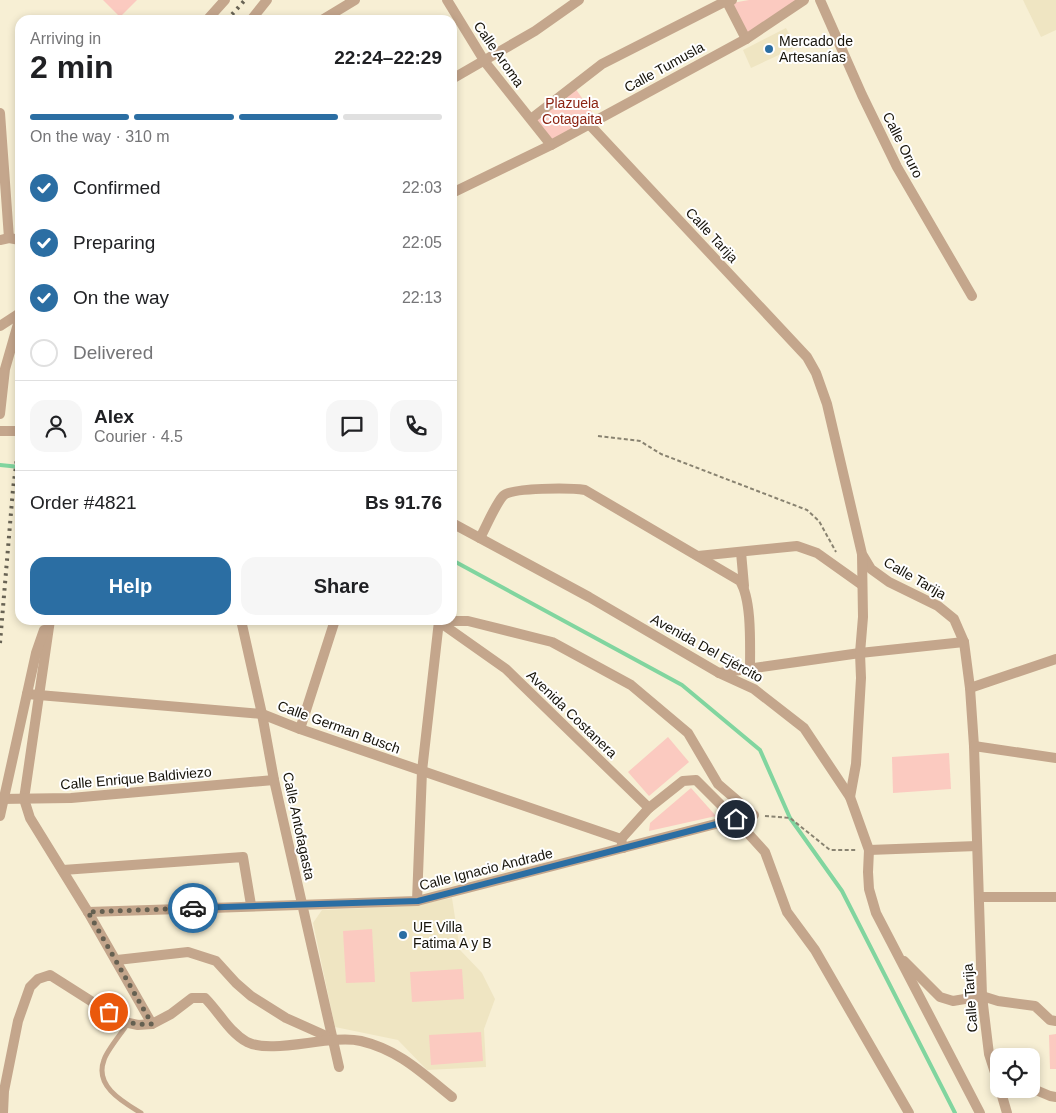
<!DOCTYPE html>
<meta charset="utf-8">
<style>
:root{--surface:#fff;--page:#f6f6f6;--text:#202124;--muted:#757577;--line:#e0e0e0;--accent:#2b6ea3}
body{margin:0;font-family:Helvetica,sans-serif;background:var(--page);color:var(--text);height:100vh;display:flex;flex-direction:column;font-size:19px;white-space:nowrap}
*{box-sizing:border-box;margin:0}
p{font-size:16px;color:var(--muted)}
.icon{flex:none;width:28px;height:28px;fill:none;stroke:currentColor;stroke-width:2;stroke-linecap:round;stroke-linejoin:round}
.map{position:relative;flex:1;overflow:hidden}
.sheet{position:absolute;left:15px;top:15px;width:442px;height:610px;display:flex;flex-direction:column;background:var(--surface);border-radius:15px;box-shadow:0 2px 8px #0003}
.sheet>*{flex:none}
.controls{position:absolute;left:990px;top:1048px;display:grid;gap:10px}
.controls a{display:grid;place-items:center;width:50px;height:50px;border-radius:10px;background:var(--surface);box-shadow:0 2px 8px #0003;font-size:25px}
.pin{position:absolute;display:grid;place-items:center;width:42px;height:42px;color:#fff;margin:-21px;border:2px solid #fff;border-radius:50%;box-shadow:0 1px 5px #0007}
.courier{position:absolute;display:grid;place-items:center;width:50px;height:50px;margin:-25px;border:4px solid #2b6ea3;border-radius:50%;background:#fff;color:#222;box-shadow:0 1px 6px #0007}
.overview em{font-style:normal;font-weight:700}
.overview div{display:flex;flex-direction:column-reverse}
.overview{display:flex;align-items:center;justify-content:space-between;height:85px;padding:0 15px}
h1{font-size:32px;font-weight:700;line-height:38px}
.bar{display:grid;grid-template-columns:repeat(4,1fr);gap:8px 5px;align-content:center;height:60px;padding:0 15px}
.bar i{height:6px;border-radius:4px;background:var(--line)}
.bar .selected{background:var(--accent)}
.bar p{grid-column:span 4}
.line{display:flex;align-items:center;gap:12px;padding:0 15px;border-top:1px solid var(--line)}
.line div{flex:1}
.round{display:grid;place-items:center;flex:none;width:52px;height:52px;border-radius:15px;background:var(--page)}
ol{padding:0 15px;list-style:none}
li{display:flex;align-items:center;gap:15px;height:55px}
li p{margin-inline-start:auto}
li .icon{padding:5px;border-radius:50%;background:var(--accent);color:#fff;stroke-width:4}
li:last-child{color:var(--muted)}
li i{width:28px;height:28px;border:2px solid var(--line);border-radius:50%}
.action{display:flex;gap:10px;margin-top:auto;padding:10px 15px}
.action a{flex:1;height:58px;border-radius:15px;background:var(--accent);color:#fff;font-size:20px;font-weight:700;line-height:58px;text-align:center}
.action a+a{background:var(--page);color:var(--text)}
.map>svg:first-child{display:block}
</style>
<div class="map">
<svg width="1056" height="1113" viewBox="0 0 1056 1113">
<rect width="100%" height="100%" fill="#f7efd4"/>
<!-- built -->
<g fill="#efe5c2">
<polygon points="1023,0 1056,0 1056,30 1041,37"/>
<polygon points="786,28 796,47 751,68 743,50"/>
<polygon points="452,898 460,950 482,973 495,999 484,1029 486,1067 427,1070 398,1040 335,1027 313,923 322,910 411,906"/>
</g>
<!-- green -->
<g fill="#fbcac0">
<polygon points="103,0 137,0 120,17"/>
<polygon points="749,0 799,0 748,34 732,3"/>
<polygon points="575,88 594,115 552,141 535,120"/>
<polygon points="668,737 689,762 649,796 628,772"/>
<polygon points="949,753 951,789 893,793 892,757"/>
<polygon points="691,788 716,816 649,831 650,823"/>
<polygon points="372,929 375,982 346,983 343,931"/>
<polygon points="462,969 464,999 412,1002 410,972"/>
<polygon points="481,1032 483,1061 431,1065 429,1035"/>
<polygon points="1056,1034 1056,1069 1050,1069 1049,1035"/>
</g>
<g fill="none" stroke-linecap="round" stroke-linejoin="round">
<!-- stream -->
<g stroke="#81d59f" stroke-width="4">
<polyline points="0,465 20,467"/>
<polyline points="452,560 682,685 760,750 790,818 842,891 955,1113"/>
</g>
<!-- path -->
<g stroke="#898371" stroke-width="2" stroke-dasharray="4 2.5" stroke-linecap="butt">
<polyline points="598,436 640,441 661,454 807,510 819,521 836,552"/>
<polyline points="765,816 790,818 830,850 857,850"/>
</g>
<!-- lane -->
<path stroke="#c4a68c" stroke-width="5" d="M128,1023C122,1033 107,1050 104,1060C94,1086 123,1102 141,1113"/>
<!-- street -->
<g stroke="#c4a68c" stroke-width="10">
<polyline points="447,0 485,62 551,145"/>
<polyline points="726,0 746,39"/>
<polyline points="820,0 862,95 897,167 972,296"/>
<polyline points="207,20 225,0"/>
<polyline points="251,20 267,0"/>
<polyline points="322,20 355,0"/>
<polyline points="452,79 535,31 579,0"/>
<polyline points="0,113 9,238"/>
<polyline points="531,119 602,64 726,1 732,0"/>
<polyline points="589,124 807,357 816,373 827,404 862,554 871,569 889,582 938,606 954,619 964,642 970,688 974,746 982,996 989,1054 999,1085"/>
<polyline points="452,193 551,145 746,39 804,0"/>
<polyline points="0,240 9,238 20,240"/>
<polyline points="0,326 20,313"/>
<polyline points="0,414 5,369 20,317"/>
<polyline points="0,431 20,431"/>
<polyline points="452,523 589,597 719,673 754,689 804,728 850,797 869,850 868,872 869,889 876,913 980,1113"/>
<path d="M480,538C486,527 495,505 503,496C511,487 572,488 585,490L740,581C752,600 750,645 750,669"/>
<polyline points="741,552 744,586"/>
<polyline points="698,556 797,546 817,553 862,585"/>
<polyline points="50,620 24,799 30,818 88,912 152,1024"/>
<polyline points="241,620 262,714 274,780 339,1067"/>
<polyline points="438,621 506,669 649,808 621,839"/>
<polyline points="719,673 860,653 964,642"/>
<polyline points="970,688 1056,659"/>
<polyline points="27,694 262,714 300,729 621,839 623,848"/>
<polyline points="300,729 335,620"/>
<polyline points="974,746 1056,758"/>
<polyline points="850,797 856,764 861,678 860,653 863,617 862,555"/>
<polyline points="0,799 71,798 274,780"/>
<polyline points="649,808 683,781 696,780 735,819 765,852 787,912 815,950 909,1113"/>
<polyline points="0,816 36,653 44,630"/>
<polyline points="869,850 977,846"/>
<polyline points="63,870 243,857 251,905"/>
<polyline points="979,897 1056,897"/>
<polyline points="417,901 422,771 439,621 468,621 552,642 631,685 688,733 718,784 754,815"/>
<polyline points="88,912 417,901 735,819"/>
<polyline points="117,960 188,952 216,961 236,983 251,996 286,1018 333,1039"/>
<polyline points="904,961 940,997 953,1001 982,996 998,1001 1035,1006 1050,1020 1056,1021"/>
<polyline points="1031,1088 1050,1096 1056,1097"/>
<polyline points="1000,1089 1007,1113"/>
<path d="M3,1113L4,1091L18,1021L30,987L38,979L50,975L124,1022L138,1025L152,1024L171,1014L192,998H205C219,1012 229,1032 247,1042C273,1055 329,1034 361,1041C399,1050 422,1073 452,1097"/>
</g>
<!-- rail -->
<g stroke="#686354" stroke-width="4" stroke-dasharray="2.5 5" stroke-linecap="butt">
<polyline points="227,20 245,0"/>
<polyline points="0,643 13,489 20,435"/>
</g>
</g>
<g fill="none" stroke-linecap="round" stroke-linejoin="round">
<!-- done -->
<path stroke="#656051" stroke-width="5" stroke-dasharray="0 9" d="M109,1012C125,1023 133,1025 152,1024L88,912L193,908"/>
<!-- route -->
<polyline stroke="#2b6ea3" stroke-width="6" points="193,908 418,901 736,819"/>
</g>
<!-- markers -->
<g fill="#2b6ea3" stroke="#fff" stroke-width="2">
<circle cx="769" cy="49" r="5"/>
<circle cx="403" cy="935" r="5"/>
</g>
<g text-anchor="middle" stroke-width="4" stroke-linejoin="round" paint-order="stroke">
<!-- poi labels -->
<g font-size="14" fill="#16130a" stroke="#fff" text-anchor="start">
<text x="779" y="46">Mercado de<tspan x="779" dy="16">Artesanías</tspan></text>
<text x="413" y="932">UE Villa<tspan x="413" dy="16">Fatima A y B</tspan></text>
</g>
<!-- street labels -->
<g font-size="14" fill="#16130a" stroke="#fff">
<text transform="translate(499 54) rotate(55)" y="5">Calle Aroma</text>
<text transform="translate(664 67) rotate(-29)" y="5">Calle Tumusla</text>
<text transform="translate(903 145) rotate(63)" y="5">Calle Oruro</text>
<text transform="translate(712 235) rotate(47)" y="5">Calle Tarija</text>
<text transform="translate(915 578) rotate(30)" y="5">Calle Tarija</text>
<text transform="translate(707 648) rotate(29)" y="5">Avenida Del Ejército</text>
<text transform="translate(572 714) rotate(44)" y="5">Avenida Costanera</text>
<text transform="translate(339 727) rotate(20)" y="5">Calle German Busch</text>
<text transform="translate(136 778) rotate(-5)" y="5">Calle Enrique Baldiviezo</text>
<text transform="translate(299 826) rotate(78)" y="5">Calle Antofagasta</text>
<text transform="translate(486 869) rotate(-14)" y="5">Calle Ignacio Andrade</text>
<text transform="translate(970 998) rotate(-94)" y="5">Calle Tarija</text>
</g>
<!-- park labels -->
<g font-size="14" fill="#8c2413" stroke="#fff">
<text x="572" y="108">Plazuela<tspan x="572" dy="16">Cotagaita</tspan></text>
</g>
</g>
</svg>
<div class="controls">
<a><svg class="icon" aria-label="locate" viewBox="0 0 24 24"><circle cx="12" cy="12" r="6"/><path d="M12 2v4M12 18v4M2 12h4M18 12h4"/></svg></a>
</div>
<div class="pin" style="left:109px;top:1012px;background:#ea580c"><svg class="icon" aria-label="bag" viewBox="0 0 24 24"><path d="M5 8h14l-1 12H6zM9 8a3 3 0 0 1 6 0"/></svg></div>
<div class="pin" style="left:736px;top:819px;background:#1f2937"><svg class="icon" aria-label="home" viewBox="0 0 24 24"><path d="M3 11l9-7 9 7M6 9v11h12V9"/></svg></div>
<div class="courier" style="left:193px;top:908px"><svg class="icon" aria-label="car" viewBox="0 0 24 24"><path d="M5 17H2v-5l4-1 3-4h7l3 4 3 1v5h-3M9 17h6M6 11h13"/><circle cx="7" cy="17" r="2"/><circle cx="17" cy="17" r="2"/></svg></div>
<section class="sheet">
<div class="overview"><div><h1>2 min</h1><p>Arriving in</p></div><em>22:24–22:29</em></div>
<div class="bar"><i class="selected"></i><i class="selected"></i><i class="selected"></i><i></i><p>On the way · 310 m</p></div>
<ol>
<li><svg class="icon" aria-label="check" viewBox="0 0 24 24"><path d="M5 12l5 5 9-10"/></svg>Confirmed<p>22:03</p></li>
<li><svg class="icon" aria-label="check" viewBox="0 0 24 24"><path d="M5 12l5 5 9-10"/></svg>Preparing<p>22:05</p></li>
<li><svg class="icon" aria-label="check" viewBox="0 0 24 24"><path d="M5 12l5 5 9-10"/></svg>On the way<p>22:13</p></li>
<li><i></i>Delivered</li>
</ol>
<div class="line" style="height:90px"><a class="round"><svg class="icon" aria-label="person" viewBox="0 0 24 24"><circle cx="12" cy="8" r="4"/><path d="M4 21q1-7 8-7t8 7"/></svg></a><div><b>Alex</b><p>Courier · 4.5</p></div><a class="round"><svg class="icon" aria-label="chat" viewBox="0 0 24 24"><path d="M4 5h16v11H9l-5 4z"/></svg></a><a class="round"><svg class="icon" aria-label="phone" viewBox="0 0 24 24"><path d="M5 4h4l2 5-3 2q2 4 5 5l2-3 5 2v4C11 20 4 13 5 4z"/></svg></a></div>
<div class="line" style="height:65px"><div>Order #4821</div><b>Bs 91.76</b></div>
<div class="action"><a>Help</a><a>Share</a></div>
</section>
</div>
